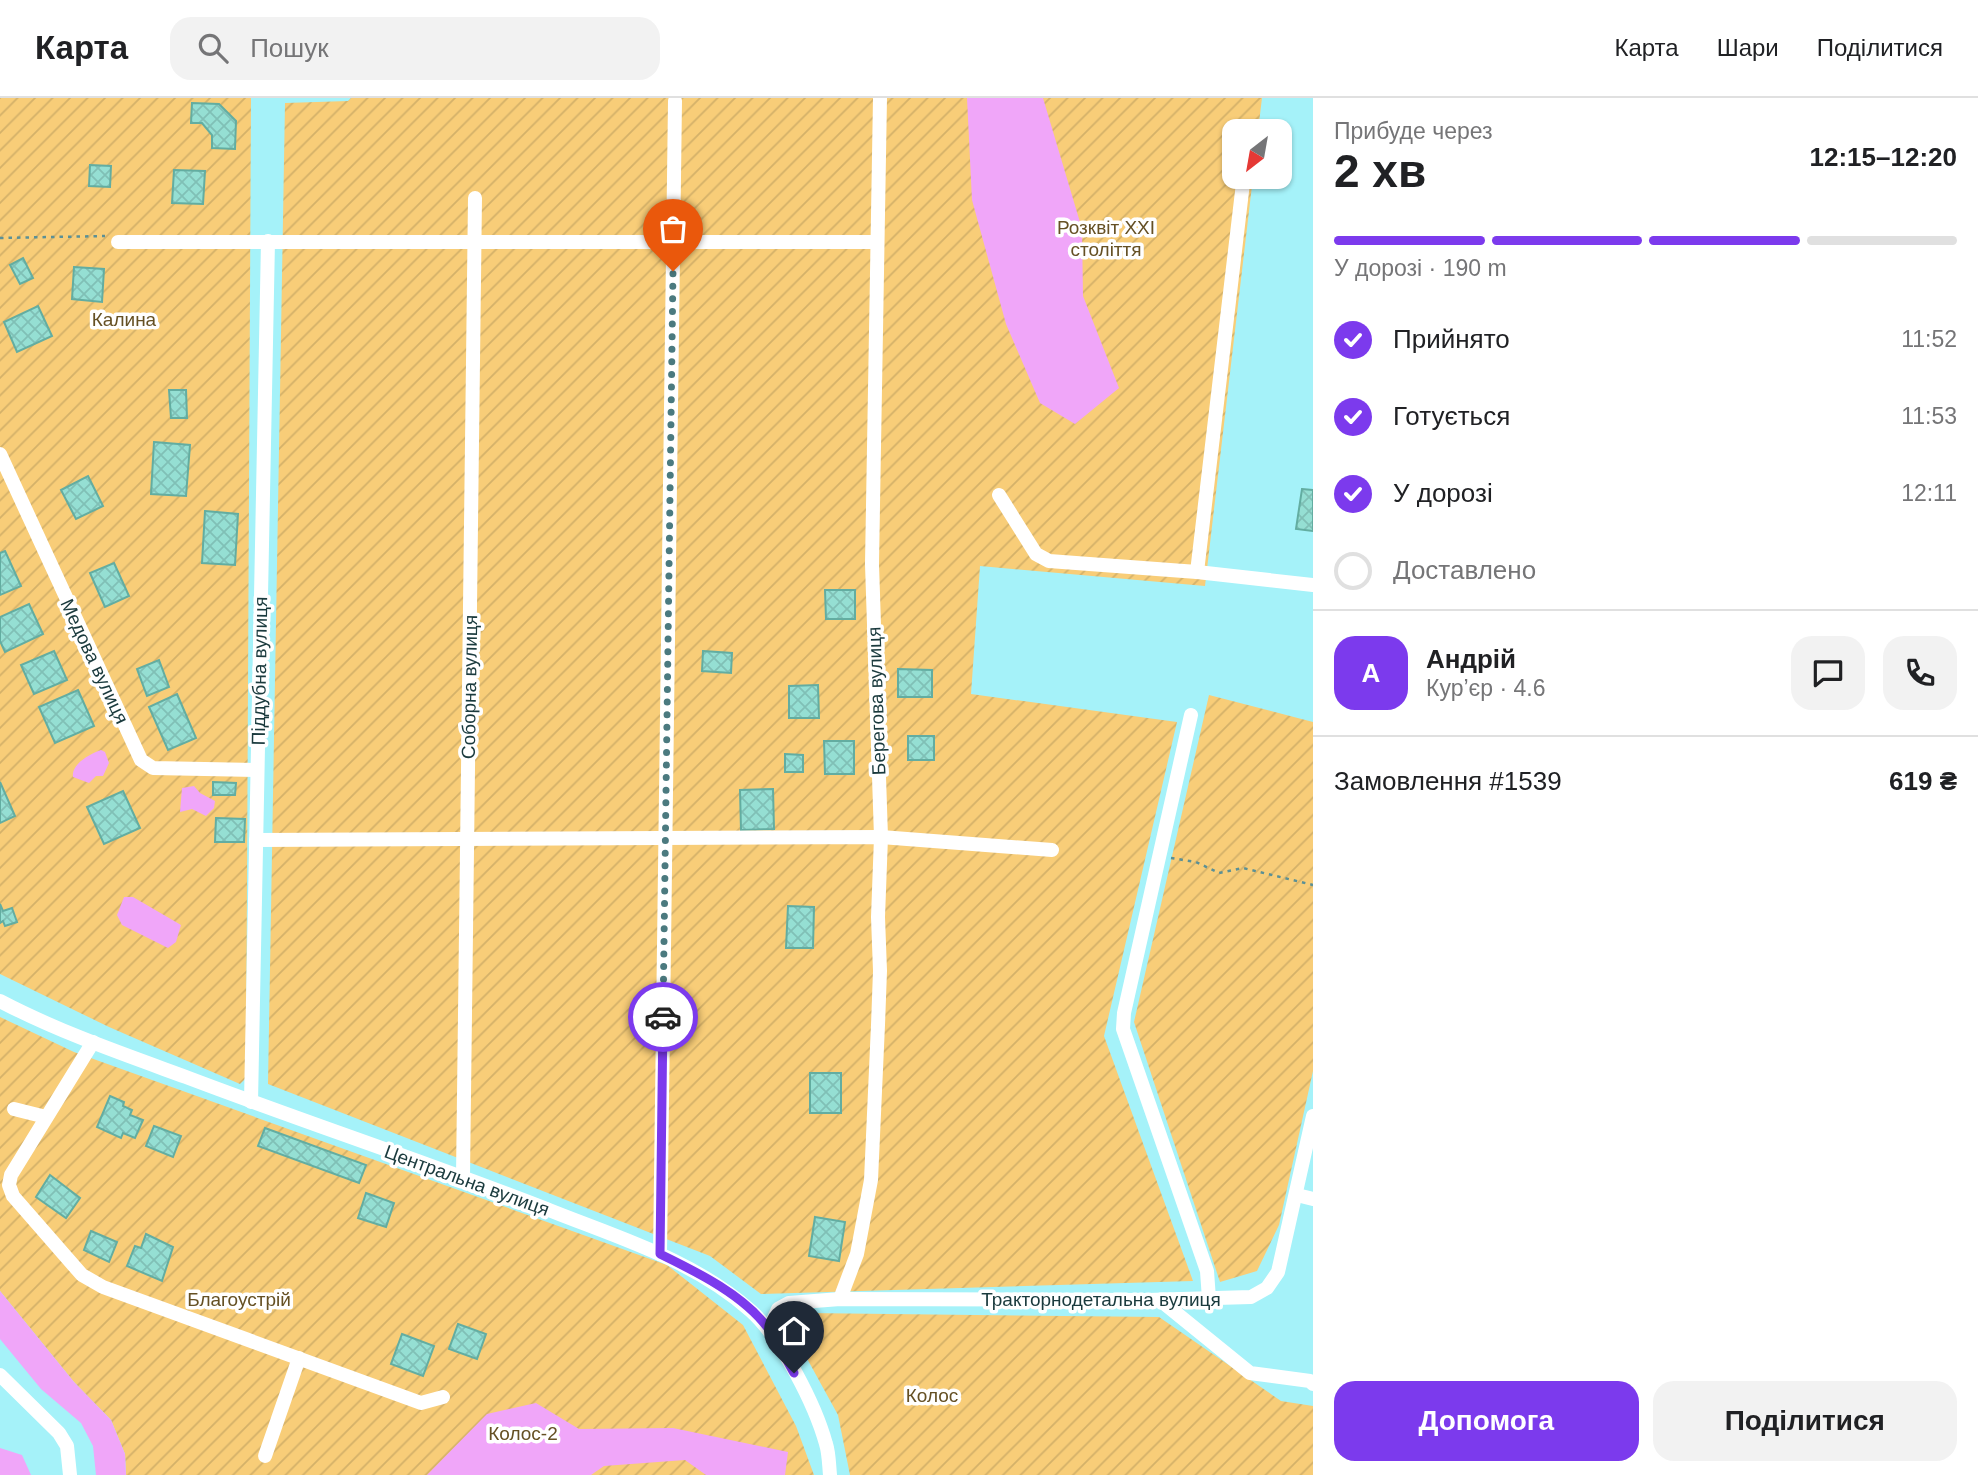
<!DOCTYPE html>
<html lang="uk">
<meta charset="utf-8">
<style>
:root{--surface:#fff;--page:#f2f2f2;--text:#202124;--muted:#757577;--line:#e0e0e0;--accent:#7c3aed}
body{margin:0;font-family:Arial,sans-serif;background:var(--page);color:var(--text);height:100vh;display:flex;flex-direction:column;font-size:26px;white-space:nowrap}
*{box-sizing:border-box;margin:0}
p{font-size:23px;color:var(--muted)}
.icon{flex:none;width:38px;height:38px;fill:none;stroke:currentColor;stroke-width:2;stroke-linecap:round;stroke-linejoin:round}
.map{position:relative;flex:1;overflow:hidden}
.sheet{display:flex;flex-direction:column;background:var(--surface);width:665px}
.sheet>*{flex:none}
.needle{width:46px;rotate:211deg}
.controls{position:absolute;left:1222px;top:21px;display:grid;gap:14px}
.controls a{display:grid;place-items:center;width:70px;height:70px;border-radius:14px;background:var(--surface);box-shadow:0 2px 5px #0004;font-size:35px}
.pin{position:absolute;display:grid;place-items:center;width:60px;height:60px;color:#fff;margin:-72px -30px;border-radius:50% 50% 50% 0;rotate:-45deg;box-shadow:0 0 7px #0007}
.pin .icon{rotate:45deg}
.courier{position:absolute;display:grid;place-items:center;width:70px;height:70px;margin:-35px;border:5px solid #7c3aed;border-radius:50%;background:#fff;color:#222;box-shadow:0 2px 9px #0007}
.overview em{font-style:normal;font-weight:700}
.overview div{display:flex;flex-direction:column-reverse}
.overview{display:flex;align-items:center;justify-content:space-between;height:119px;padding:0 21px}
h1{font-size:46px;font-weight:700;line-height:52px}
.bar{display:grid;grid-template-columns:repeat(4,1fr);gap:10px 7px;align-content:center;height:84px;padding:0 21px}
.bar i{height:9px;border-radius:5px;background:var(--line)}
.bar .active{background:var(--accent)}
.bar p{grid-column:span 4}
.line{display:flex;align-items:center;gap:18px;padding:0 21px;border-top:2px solid var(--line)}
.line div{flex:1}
.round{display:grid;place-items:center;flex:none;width:74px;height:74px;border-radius:21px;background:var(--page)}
ol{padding:0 21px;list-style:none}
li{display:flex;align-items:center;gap:21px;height:77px}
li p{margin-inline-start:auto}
li .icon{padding:7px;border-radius:50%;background:var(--accent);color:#fff;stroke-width:4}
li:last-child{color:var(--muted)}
li i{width:38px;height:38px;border:4px solid var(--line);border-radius:50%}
.button{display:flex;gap:14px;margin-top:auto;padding:14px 21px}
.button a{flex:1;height:80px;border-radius:21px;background:var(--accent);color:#fff;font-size:28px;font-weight:700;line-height:80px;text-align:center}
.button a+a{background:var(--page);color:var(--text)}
header{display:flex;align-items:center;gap:42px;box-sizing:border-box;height:98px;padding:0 35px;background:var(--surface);border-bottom:2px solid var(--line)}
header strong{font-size:33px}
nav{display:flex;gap:38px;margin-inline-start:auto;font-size:24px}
.search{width:490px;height:63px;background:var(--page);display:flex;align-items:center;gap:18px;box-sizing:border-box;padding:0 24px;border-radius:21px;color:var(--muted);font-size:26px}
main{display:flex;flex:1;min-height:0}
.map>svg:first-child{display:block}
</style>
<header>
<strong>Карта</strong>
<div class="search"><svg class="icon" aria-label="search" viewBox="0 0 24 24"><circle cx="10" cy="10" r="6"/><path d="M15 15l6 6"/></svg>Пошук</div>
<nav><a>Карта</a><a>Шари</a><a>Поділитися</a></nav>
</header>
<main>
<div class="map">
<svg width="1313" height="1377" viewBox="0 0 1313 1377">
<defs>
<pattern id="garden-furrows" width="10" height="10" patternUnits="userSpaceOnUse" patternTransform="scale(1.75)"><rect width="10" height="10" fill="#f8cd78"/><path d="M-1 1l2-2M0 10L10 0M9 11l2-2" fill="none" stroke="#d4b169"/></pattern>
<pattern id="building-cross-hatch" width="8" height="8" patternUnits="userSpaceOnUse" patternTransform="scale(1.75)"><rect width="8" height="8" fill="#95dfd3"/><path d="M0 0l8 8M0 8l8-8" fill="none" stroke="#80c0b6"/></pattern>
</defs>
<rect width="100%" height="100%" fill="#a5f2f9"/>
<!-- garden -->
<g fill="url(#garden-furrows)">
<polygon points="0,0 251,0 246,980 240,986 109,929 0,876"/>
<polygon points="351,0 1262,0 1258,33 1234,33 1234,79 1253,79 1205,488 980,468 971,596 1177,624 1104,938 1193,1183 761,1196 710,1158 268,986 285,5 348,3"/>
<polygon points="1209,597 1313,624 1313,973 1279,1127 1257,1173 1220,1184 1134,924"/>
<polygon points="0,919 74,954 667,1167 743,1227 796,1328 814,1377 126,1377 125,1356 111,1322 74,1284 0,1193"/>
<polygon points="805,1215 1159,1219 1281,1303 1313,1308 1313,1377 850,1377 838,1317 793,1235"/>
</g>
<!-- water -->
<g fill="#f0a6f9">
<polygon points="967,0 1043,0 1082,131 1083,198 1119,290 1075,326 1040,305 1006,226 972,102"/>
<path d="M101,652L105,654L109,665L103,678H96L89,685L73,679C71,666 90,656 101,652Z"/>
<polygon points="194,688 200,695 215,703 214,710 206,718 192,711 180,714 182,690"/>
<polygon points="124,799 133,799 181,827 176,844 168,850 122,827 117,817"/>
<polygon points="0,1193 74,1284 111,1322 125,1356 126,1377 96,1377 93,1348 81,1325 41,1291 0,1241"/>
<polygon points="536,1305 579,1331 673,1330 788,1354 785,1377 706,1377 685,1362 604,1368 591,1377 427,1377 487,1316"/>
<polygon points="0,1350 22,1357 31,1377 0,1377"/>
</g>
<!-- building -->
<g fill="url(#building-cross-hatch)" stroke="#63ada1" stroke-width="2">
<polygon points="192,5 219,6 236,23 235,51 212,50 212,37 202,25 191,25"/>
<polygon points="90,67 111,68 110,89 89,88"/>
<polygon points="174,72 205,73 203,106 172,105"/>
<polygon points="23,160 33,180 20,186 10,167"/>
<polygon points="74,169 104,171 102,204 72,201"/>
<polygon points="38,208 52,238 17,254 4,224"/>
<polygon points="169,292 186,292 187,320 171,320"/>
<polygon points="154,344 190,347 186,398 151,396"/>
<polygon points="88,378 103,408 76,421 61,392"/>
<polygon points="1302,391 1313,392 1313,433 1296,431"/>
<polygon points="205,413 238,416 235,467 202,465"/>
<polygon points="5,453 21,488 0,497 0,455"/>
<polygon points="114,465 129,498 105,509 90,475"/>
<polygon points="825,492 855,492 855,521 826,521"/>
<polygon points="29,506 43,536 5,554 0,543 0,519"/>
<polygon points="54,553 67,582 34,596 21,567"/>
<polygon points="703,553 732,555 731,575 702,573"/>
<polygon points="159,562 169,589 147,598 137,571"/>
<polygon points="898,571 932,572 932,599 898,599"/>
<polygon points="818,587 819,620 789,620 789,588"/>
<polygon points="78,592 94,628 55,645 39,609"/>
<polygon points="177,596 196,640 168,652 149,609"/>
<rect x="908" y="638" width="26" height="24"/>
<polygon points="824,643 854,643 854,676 825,676"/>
<polygon points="785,656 803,657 803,674 785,674"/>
<polygon points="0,684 15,718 0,725"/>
<polygon points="213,684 236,685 235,697 213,697"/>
<polygon points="773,691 774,731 741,732 740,692"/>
<polygon points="123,693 140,730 104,746 87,709"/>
<polygon points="216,720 245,721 244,744 215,744"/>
<polygon points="0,806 3,813 12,810 17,824 5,828 3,823 0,825"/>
<polygon points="788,808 814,809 813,850 786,850"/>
<rect x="810" y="975" width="31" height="40"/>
<polygon points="110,998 124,1004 123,1008 132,1012 130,1017 143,1022 135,1040 123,1035 121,1040 97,1029"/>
<polygon points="154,1028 181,1038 173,1059 146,1048"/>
<polygon points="265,1030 366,1067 359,1085 258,1048"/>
<polygon points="50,1077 80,1100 66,1120 36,1099"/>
<polygon points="366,1095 394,1105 386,1129 358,1120"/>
<polygon points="815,1119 845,1124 839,1163 809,1158"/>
<polygon points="91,1133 117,1144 109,1164 84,1152"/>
<polygon points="146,1136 173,1149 162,1183 127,1168 135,1148 141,1150"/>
<polygon points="458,1226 486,1236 477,1261 449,1251"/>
<polygon points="402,1236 434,1248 423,1278 391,1266"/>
</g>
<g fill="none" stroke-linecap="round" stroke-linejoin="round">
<!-- path -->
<g stroke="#5b9095" stroke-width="2.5" stroke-dasharray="3.5 5" stroke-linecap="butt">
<polyline points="0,140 105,138"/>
<polyline points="1171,760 1196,764 1219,775 1243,770 1313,787"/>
</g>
<!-- minor -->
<g stroke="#fff" stroke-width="14">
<polyline points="118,144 877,144"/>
<polyline points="0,356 141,662 153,670 257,672"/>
<polyline points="999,397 1036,456 1049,463 1197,474 1243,85"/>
<polyline points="1197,474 1313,487"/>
<polyline points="1191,617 1124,915 1123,931 1207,1173 1209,1201"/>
<polyline points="256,742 881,739 1052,752"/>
<path d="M0,903C59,934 123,956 186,979C307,1025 429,1065 549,1112C619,1140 694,1162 751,1213C781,1240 815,1306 826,1346C829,1355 829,1367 830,1377"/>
<polyline points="93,944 11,1077 9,1087 13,1098 82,1177 103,1189 421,1305 443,1299"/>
<polyline points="251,1004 268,143"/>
<polyline points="14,1011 46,1019"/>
<polyline points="463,1079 475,100"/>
<polyline points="1297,1097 1313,1101"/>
<polyline points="660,1156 675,3"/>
<polyline points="840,1201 857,1156 871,1082 878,927 880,873 878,819 881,739 872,466 880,0"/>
<polyline points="1160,1202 1250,1275 1310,1283 1313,1286"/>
<polyline points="769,1231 778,1211 789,1205 840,1201 1147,1202 1251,1199 1267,1190 1278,1174 1313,1018"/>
<polyline points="0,1277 59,1335 67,1348 70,1377"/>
<polyline points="265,1358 299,1260"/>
</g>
</g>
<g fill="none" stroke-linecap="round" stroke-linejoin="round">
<!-- done -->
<polyline stroke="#4b7a7f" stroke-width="7" stroke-dasharray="0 12.6" points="663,919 673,173"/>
<!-- route -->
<path stroke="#7c3aed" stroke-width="9" d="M663,919L660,1156C697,1174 746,1198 770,1233C779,1246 786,1261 794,1275"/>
</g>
<g text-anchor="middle" stroke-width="7" stroke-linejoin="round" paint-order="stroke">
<!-- park labels -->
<g font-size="19" fill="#655024" stroke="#fff">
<text x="1106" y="136">Розквіт XXI<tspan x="1106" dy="22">століття</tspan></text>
<text x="124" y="228">Калина</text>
<text x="239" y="1208">Благоустрій</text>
<text x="932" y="1304">Колос</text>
<text x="523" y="1342">Колос-2</text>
</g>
<!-- street labels -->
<g font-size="19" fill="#1a3a3d" stroke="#fff">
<text transform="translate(95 563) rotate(65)" y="7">Медова вулиця</text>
<text transform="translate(259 573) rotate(-89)" y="7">Піддубна вулиця</text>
<text transform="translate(469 589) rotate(-89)" y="7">Соборна вулиця</text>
<text transform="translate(876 603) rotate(-92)" y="7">Берегова вулиця</text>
<text transform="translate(467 1082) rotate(20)" y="7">Центральна вулиця</text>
<text x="1101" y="1208">Тракторнодетальна вулиця</text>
</g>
</g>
</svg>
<div class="controls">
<a><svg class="needle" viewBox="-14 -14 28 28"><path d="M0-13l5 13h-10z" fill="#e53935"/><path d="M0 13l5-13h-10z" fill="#757577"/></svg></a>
</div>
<div class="pin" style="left:673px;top:173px;background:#ea580c"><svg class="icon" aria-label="bag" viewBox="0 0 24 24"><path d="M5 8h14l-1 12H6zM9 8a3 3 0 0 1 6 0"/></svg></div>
<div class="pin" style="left:794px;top:1275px;background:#1f2937"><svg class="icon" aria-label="home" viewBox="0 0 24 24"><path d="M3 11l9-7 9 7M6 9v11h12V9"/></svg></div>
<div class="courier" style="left:663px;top:919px"><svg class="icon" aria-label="car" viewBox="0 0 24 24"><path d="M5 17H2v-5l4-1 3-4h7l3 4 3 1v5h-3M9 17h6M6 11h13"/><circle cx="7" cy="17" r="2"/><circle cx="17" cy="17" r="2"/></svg></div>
</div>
<section class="sheet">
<div class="overview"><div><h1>2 хв</h1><p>Прибуде через</p></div><em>12:15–12:20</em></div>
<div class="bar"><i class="active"></i><i class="active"></i><i class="active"></i><i></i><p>У дорозі · 190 m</p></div>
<ol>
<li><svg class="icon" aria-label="check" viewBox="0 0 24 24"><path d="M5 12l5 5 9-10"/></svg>Прийнято<p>11:52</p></li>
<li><svg class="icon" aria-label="check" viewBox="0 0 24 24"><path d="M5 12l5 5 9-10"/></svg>Готується<p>11:53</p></li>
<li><svg class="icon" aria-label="check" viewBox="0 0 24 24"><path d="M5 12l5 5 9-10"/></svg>У дорозі<p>12:11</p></li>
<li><i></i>Доставлено</li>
</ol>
<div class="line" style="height:126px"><b class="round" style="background:var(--accent);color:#fff">А</b><div><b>Андрій</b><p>Кур’єр · 4.6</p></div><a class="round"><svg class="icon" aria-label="chat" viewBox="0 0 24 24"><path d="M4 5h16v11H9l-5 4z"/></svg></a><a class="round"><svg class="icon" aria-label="phone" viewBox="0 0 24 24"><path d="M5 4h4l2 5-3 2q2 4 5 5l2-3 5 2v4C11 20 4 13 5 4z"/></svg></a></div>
<div class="line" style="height:91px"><div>Замовлення #1539</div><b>619 ₴</b></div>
<div class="button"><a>Допомога</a><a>Поділитися</a></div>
</section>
</main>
